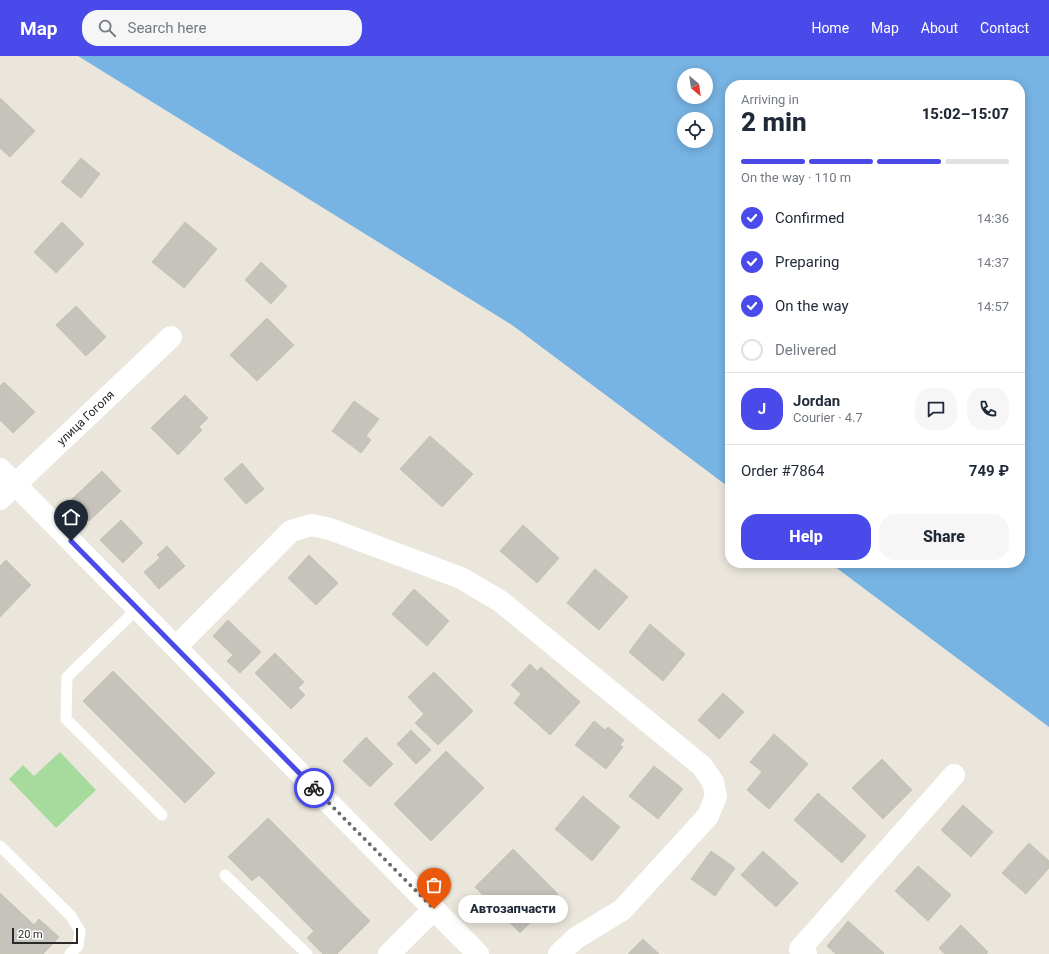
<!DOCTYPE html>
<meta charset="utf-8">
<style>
:root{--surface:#fff;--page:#f6f6f7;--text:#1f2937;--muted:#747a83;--line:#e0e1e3;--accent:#494ae9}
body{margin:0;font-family:Roboto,sans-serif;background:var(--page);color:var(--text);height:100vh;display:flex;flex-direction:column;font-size:15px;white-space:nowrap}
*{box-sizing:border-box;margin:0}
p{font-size:13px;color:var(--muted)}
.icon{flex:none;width:22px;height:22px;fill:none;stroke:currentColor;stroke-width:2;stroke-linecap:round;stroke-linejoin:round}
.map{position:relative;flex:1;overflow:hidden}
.details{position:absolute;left:725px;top:24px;width:300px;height:488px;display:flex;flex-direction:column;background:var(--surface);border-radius:16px;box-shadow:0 2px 10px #0003}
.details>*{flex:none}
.needle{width:26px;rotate:151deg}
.buttons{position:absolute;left:677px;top:12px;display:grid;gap:8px}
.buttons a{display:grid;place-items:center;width:36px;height:36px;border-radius:50%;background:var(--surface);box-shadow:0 2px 10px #0003;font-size:20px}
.scale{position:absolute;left:12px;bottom:10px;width:66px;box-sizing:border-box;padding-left:4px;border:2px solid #292929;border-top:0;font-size:11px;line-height:14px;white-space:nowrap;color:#292929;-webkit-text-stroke:3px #fff;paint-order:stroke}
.pin{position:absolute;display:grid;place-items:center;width:34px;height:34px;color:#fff;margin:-41px -17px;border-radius:50% 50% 50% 0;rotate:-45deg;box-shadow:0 0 4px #0007}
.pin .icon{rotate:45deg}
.courier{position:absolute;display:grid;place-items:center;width:40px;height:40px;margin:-20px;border:3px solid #494ae9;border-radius:50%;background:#fff;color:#222;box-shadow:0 1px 5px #0007}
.bubble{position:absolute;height:28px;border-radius:14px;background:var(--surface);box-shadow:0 2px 10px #0003;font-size:13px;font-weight:800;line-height:28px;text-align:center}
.summary em{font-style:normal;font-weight:800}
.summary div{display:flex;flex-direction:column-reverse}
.summary{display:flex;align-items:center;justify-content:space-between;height:68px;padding:0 16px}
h1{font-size:26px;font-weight:800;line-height:30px}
.bar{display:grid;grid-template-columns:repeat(4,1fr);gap:6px 4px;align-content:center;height:48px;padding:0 16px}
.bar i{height:5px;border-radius:3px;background:var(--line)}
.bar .selected{background:var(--accent)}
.bar p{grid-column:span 4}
.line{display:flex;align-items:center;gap:10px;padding:0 16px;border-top:1px solid var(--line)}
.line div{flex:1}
.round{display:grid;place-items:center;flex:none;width:42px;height:42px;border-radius:16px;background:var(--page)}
ol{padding:0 16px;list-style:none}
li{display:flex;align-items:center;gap:12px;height:44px}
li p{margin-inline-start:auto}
li .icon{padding:4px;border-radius:50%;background:var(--accent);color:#fff;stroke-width:4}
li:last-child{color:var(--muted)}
li i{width:22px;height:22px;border:2px solid var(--line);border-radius:50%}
.primary-button{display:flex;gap:8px;margin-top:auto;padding:8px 16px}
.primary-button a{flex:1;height:46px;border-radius:16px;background:var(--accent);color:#fff;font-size:16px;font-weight:800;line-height:46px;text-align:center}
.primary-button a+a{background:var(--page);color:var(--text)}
header{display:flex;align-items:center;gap:24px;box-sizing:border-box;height:56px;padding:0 20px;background:var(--accent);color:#fff}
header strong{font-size:19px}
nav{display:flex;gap:22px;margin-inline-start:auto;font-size:14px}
.search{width:280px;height:36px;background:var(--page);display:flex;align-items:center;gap:10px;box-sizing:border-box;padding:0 14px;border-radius:16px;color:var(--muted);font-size:15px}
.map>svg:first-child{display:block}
</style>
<header>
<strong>Map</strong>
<div class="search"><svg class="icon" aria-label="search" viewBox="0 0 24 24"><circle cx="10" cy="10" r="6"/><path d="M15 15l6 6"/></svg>Search here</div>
<nav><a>Home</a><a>Map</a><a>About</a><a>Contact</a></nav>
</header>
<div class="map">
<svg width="1049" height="898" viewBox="0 0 1049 898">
<rect width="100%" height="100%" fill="#eae6db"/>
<!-- green -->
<polygon fill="#a7db9d" points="60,696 96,734 56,772 9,723 23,709 34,720"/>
<!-- water -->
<path fill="#77b3e3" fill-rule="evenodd" d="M78,0H1049V671L830,507H1020V29H730V432L512,269ZM684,19H706V41H684ZM684,63H706V85H684Z"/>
<!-- building -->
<g fill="#c5c3bb" stroke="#c5c2b5">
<polygon points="0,42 35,75 10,101 0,92"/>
<polygon points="81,102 100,118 81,142 61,126"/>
<polygon points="62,166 84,188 56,217 34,196"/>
<polygon points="185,166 217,193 184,232 152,206"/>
<polygon points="261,206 287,230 271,248 245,224"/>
<polygon points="76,250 106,281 86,300 56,269"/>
<polygon points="267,262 294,289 257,325 230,299"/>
<polygon points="4,326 35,356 13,377 0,364 0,330"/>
<polygon points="185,339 208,362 199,371 202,374 178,399 151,372"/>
<polygon points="354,345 379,363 366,380 371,384 361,397 332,375"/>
<polygon points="430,380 473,418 442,451 400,413"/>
<polygon points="242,407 264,433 246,448 224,423"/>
<polygon points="102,415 121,435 89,465 70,445"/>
<polygon points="121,464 143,487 123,507 100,484"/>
<polygon points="523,469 559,502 537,527 500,495"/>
<polygon points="167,490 185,510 159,533 144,516 160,502 157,499"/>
<polygon points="309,499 338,527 316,549 288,522"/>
<polygon points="6,504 31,529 0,561 0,510"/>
<polygon points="595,513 628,541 599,574 567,547"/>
<polygon points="414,533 449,565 427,590 392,558"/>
<polygon points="228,564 261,596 240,617 227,605 233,599 213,580"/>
<polygon points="650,568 685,598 663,625 629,596"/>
<polygon points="275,597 304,626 298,632 305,639 291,653 255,617"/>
<polygon points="530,608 537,615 541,611 580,646 550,679 514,647 521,638 511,629"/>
<polygon points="113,615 215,717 185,747 83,645"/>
<polygon points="434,616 450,632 424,658 408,641"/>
<polygon points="450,632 473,655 438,689 415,667"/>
<polygon points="723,637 744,656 719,683 698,664"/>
<polygon points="594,665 605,674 608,671 624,684 620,689 623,691 606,713 575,689"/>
<polygon points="411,674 431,694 416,708 397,688"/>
<polygon points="774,678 808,708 769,753 747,734 762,716 750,706"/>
<polygon points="366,681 393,708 370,731 343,705"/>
<polygon points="446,695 484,732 431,785 394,748"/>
<polygon points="882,703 912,734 883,763 852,732"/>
<polygon points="654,710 683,733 658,763 629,740"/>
<polygon points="818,737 866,780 842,807 794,764"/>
<polygon points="583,740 620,771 592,805 555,773"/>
<polygon points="963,749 993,776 971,801 941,774"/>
<polygon points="268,762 370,865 337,898 323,898 307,882 314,875 259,819 252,825 228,801"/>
<polygon points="1029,787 1049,805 1049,812 1026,838 1002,817"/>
<polygon points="513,793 558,838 520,877 475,831"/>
<polygon points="711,795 735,812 715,840 691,823"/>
<polygon points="763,795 798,827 776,851 741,819"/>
<polygon points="918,810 951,839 928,865 895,835"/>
<polygon points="0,837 34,869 39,863 59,881 43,898 0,898"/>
<polygon points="848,865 884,897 883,898 836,898 827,890"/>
<polygon points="961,869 988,896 986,898 945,898 939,892"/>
<polygon points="643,883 659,898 628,898"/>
</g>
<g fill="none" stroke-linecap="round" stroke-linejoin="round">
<!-- service -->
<g stroke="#fff" stroke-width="11">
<polyline points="137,553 67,621 66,663 162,759"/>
<polyline points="0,790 71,860 80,875 78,890 70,898"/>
<polyline points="225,819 307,898"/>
</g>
<!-- minor -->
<g stroke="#fff" stroke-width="22">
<path id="s1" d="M0,443L171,281"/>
<polyline points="176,591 291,475 312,469 330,473 461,522 500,545 702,710 713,726 716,740 708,760 622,854 576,882 559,898"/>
<polyline points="806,898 800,893 954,719"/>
</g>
<!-- tertiary -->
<g stroke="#fff" stroke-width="22">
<polyline points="0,413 478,898"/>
<polyline points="389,898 434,853"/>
</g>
</g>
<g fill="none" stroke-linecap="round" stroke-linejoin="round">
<!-- done -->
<polyline stroke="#6d6b67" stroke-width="4" stroke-dasharray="0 7.2" points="314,732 434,853"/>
<!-- route -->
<polyline stroke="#494ae9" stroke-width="5" points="71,485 314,732"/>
</g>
<g text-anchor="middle" stroke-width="3" stroke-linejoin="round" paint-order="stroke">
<!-- street labels -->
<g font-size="12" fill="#292929" stroke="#fff">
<text dy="4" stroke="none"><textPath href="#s1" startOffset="118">улица Гоголя</textPath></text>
</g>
</g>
</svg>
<div class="buttons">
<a><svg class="needle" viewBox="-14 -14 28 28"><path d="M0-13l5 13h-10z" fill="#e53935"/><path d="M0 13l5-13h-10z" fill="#747a83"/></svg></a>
<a><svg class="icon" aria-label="locate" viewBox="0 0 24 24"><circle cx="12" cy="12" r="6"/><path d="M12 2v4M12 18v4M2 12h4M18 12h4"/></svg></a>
</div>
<div class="scale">20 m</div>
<div class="pin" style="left:434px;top:853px;background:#ea580c"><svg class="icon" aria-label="bag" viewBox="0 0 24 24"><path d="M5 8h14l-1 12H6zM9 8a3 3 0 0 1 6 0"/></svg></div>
<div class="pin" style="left:71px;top:485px;background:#1f2937"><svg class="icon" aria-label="home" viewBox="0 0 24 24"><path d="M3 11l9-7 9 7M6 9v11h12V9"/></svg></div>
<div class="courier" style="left:314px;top:732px"><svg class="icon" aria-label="bike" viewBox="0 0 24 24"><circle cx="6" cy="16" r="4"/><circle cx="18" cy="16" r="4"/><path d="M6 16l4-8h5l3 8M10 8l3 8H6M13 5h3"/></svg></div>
<div class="bubble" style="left:458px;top:839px;width:110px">Автозапчасти</div>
<section class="details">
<div class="summary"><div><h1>2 min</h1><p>Arriving in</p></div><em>15:02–15:07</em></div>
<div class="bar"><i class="selected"></i><i class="selected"></i><i class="selected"></i><i></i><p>On the way · 110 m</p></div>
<ol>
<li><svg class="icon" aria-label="check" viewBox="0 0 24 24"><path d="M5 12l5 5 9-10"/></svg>Confirmed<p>14:36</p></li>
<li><svg class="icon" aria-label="check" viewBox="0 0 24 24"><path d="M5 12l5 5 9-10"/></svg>Preparing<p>14:37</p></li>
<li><svg class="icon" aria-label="check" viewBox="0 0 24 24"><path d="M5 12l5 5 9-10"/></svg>On the way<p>14:57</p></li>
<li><i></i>Delivered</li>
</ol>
<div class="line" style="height:72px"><b class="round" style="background:var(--accent);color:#fff">J</b><div><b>Jordan</b><p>Courier · 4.7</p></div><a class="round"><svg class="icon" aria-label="chat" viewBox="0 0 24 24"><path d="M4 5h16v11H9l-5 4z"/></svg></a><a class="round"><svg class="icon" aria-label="phone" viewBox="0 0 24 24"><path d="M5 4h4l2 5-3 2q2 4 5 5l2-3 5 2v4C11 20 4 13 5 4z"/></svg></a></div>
<div class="line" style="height:52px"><div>Order #7864</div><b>749 ₽</b></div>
<div class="primary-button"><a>Help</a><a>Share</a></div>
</section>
</div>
